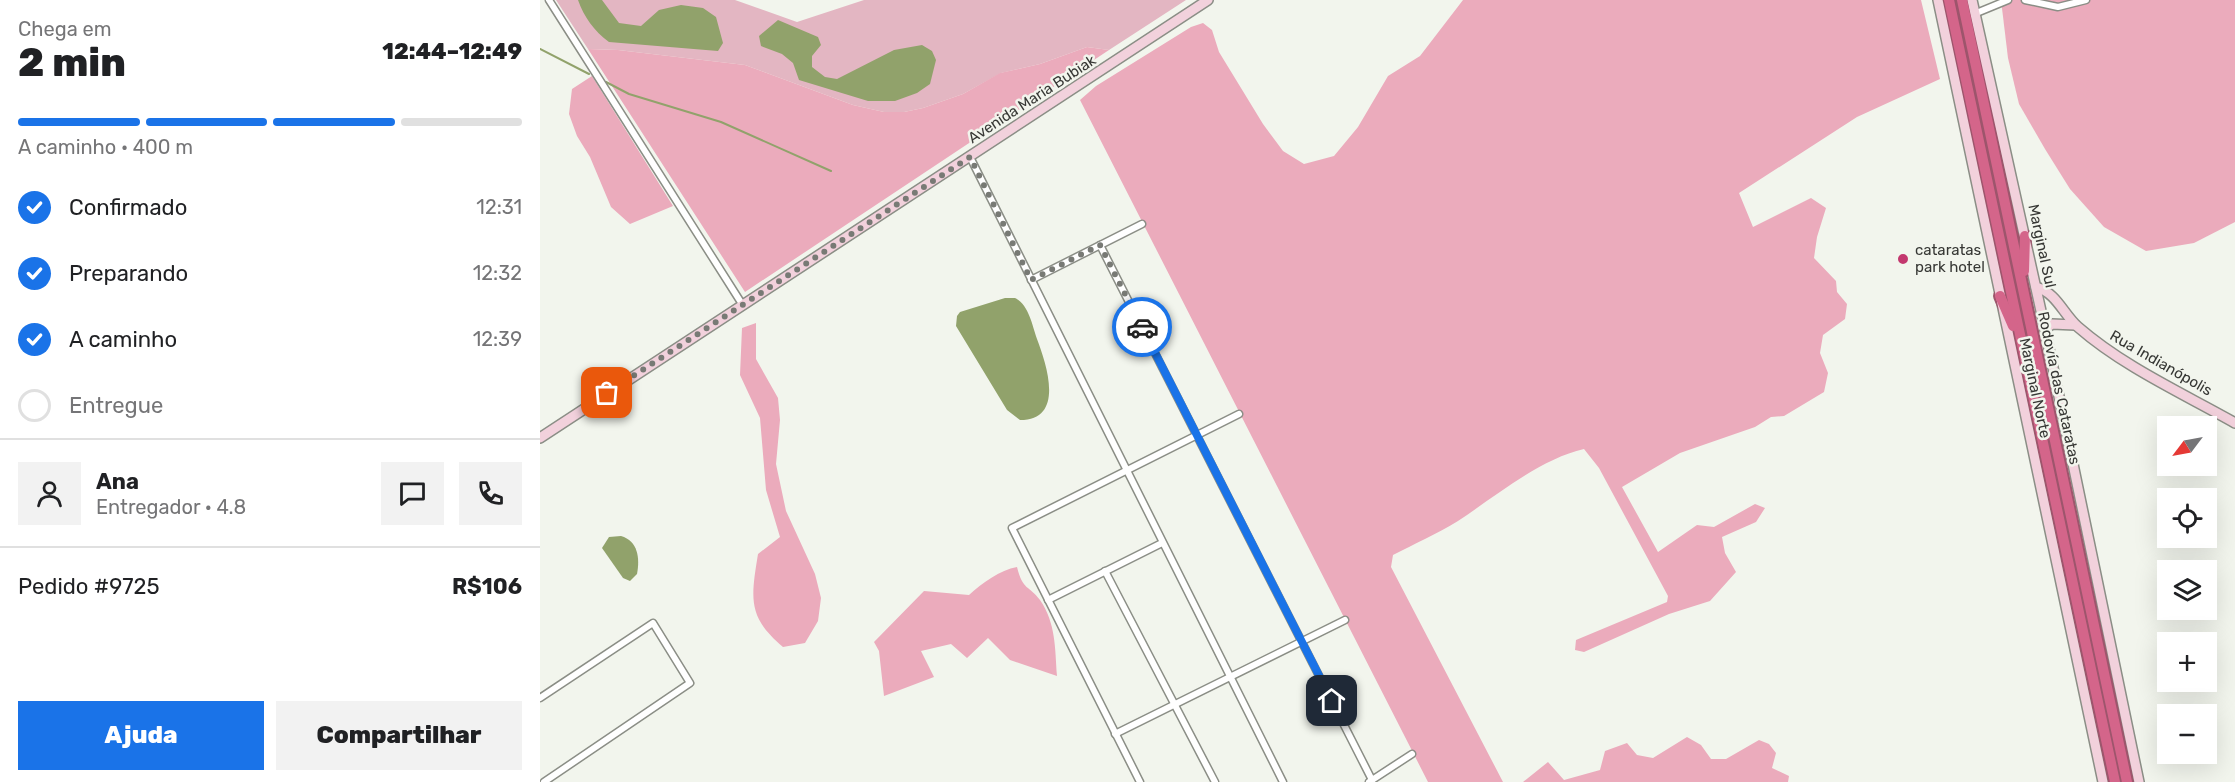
<!DOCTYPE html>
<html lang="pt">
<meta charset="utf-8">
<style>
:root{--surface:#fff;--page:#f2f2f2;--text:#202124;--muted:#757577;--line:#e0e0e0;--accent:#1a73e8}
body{margin:0;font-family:Rubik,sans-serif;background:var(--page);color:var(--text);height:100vh;display:flex;flex-direction:column;font-size:22px;white-space:nowrap}
*{box-sizing:border-box;margin:0}
p{font-size:20px;color:var(--muted)}
.icon{flex:none;width:33px;height:33px;fill:none;stroke:currentColor;stroke-width:2;stroke-linecap:round;stroke-linejoin:round}
.map{position:relative;flex:1;overflow:hidden}
.drawer{display:flex;flex-direction:column;background:var(--surface);width:540px}
.drawer>*{flex:none}
.needle{width:39px;rotate:238deg}
.buttons{position:absolute;left:1617px;top:416px;display:grid;gap:12px}
.buttons a{display:grid;place-items:center;width:60px;height:60px;border-radius:0px;background:var(--surface);box-shadow:0 6px 24px #0002;font-size:30px}
.pin{position:absolute;display:grid;place-items:center;width:51px;height:51px;color:#fff;margin:-26px;border-radius:12px;box-shadow:0 3px 9px #0006}
.courier{position:absolute;display:grid;place-items:center;width:60px;height:60px;margin:-30px;border:4px solid #1a73e8;border-radius:50%;background:#fff;color:#222;box-shadow:0 2px 8px #0007}
.overview em{font-style:normal;font-weight:800}
.overview div{display:flex;flex-direction:column-reverse}
.overview{display:flex;align-items:center;justify-content:space-between;height:102px;padding:0 18px}
h1{font-size:39px;font-weight:800;line-height:45px}
.bar{display:grid;grid-template-columns:repeat(4,1fr);gap:9px 6px;align-content:center;height:72px;padding:0 18px}
.bar i{height:8px;border-radius:4px;background:var(--line)}
.bar .active{background:var(--accent)}
.bar p{grid-column:span 4}
.line{display:flex;align-items:center;gap:15px;padding:0 18px;border-top:2px solid var(--line)}
.line div{flex:1}
.round{display:grid;place-items:center;flex:none;width:63px;height:63px;border-radius:0px;background:var(--page)}
ol{padding:0 18px;list-style:none}
li{display:flex;align-items:center;gap:18px;height:66px}
li p{margin-inline-start:auto}
li .icon{padding:6px;border-radius:50%;background:var(--accent);color:#fff;stroke-width:4}
li:last-child{color:var(--muted)}
li i{width:33px;height:33px;border:3px solid var(--line);border-radius:50%}
.cta{display:flex;gap:12px;margin-top:auto;padding:12px 18px}
.cta a{flex:1;height:69px;border-radius:0px;background:var(--accent);color:#fff;font-size:24px;font-weight:800;line-height:69px;text-align:center}
.cta a+a{background:var(--page);color:var(--text)}
main{display:flex;flex:1;min-height:0}
.map>svg:first-child{display:block}
</style>
<main>
<section class="drawer">
<div class="overview"><div><h1>2 min</h1><p>Chega em</p></div><em>12:44–12:49</em></div>
<div class="bar"><i class="active"></i><i class="active"></i><i class="active"></i><i></i><p>A caminho · 400 m</p></div>
<ol>
<li><svg class="icon" aria-label="check" viewBox="0 0 24 24"><path d="M5 12l5 5 9-10"/></svg>Confirmado<p>12:31</p></li>
<li><svg class="icon" aria-label="check" viewBox="0 0 24 24"><path d="M5 12l5 5 9-10"/></svg>Preparando<p>12:32</p></li>
<li><svg class="icon" aria-label="check" viewBox="0 0 24 24"><path d="M5 12l5 5 9-10"/></svg>A caminho<p>12:39</p></li>
<li><i></i>Entregue</li>
</ol>
<div class="line" style="height:108px"><a class="round"><svg class="icon" aria-label="person" viewBox="0 0 24 24"><circle cx="12" cy="8" r="4"/><path d="M4 21q1-7 8-7t8 7"/></svg></a><div><b>Ana</b><p>Entregador · 4.8</p></div><a class="round"><svg class="icon" aria-label="chat" viewBox="0 0 24 24"><path d="M4 5h16v11H9l-5 4z"/></svg></a><a class="round"><svg class="icon" aria-label="phone" viewBox="0 0 24 24"><path d="M5 4h4l2 5-3 2q2 4 5 5l2-3 5 2v4C11 20 4 13 5 4z"/></svg></a></div>
<div class="line" style="height:78px"><div>Pedido #9725</div><b>R$106</b></div>
<div class="cta"><a>Ajuda</a><a>Compartilhar</a></div>
</section>
<div class="map">
<svg width="1695" height="782" viewBox="0 0 1695 782">
<rect width="100%" height="100%" fill="#f2f5ed"/>
<!-- green -->
<polygon fill="#e3b6c2" points="16,0 195,0 257,22 324,0 646,0 569,50 547,47 500,64 461,73 423,94 383,108 364,112 344,112 313,105 205,65 78,50 48,49"/>
<!-- forest -->
<g fill="#ebabbc">
<path d="M923,0H1381L1400,79L1317,117L1199,193L1213,227L1271,198L1286,208L1277,237L1274,258L1296,281L1297,292L1307,304L1305,319L1283,335L1280,353L1288,373L1284,392L1244,416L1231,417L1215,427L1140,453L1082,487L1118,552L1157,525L1174,527L1215,504L1225,508L1216,522L1182,537L1185,553L1196,572L1170,601L1129,614L1044,652L1035,650L1036,640L1127,602L1128,596L1059,468L1044,449C1000,459 956,496 918,521C897,534 874,544 853,555L851,567L963,782H888L540,100L556,86L651,27L663,23L672,30L679,52L723,124L743,151L764,164L794,156L818,127L848,76L880,56Z"/>
<polygon points="1461,0 1695,0 1695,222 1654,243 1606,251 1564,227 1530,189 1505,149 1479,104 1468,58"/>
<polygon points="547,47 569,50 205,292 48,49 78,50 205,65 313,105 344,112 364,112 383,108 423,94 460,73 500,64"/>
<polygon points="52,76 133,206 90,224 71,207 50,157 37,136 29,114 32,89"/>
<path d="M216,323V359L238,398L240,420L236,464L246,511L275,574L281,598L278,621L265,643L243,647C207,617 211,598 218,554L240,537L226,490L220,418L200,375L202,328Z"/>
<path d="M477,567C483,591 489,585 500,600C516,623 515,649 517,676L470,660L448,638L427,658L411,644L381,651L394,677L344,696L339,651L334,642L384,591L429,595C442,583 460,570 477,567Z"/>
<polygon points="1147,737 1161,745 1171,759 1186,759 1219,740 1229,744 1236,753 1232,768 1249,776 1248,782 983,782 1008,762 1024,780 1060,770 1065,751 1087,743 1097,755 1113,758"/>
</g>
<!-- water -->
<g fill="#91a26b">
<path d="M38,0H62L79,23L101,26L119,10L141,5L163,8L176,17L183,43L178,51L69,42C54,31 44,17 38,0Z"/>
<polygon points="238,20 278,37 281,45 272,56 272,67 285,77 297,79 354,50 382,45 392,51 396,60 390,84 377,93 355,101 328,101 259,80 253,63 242,54 221,46 219,36"/>
<path d="M465,298H475C489,305 492,325 497,339C506,363 526,420 480,420L467,410L416,326L417,316L420,312Z"/>
<path d="M81,536C98,541 100,558 97,574L90,581L83,578L62,548L69,537Z"/>
</g>
<g fill="none" stroke-linecap="round" stroke-linejoin="round">
<!-- stream -->
<g stroke="#91a26b" stroke-width="2">
<polyline points="0,49 49,74"/>
<polyline points="66,82 89,94 181,122 291,171"/>
</g>
<defs>
<g id="street">
<polyline points="9,0 202,304"/>
<polyline points="1485,0 1518,7 1546,0"/>
<polyline points="1434,14 1468,0"/>
<polyline points="430,157 743,782"/>
<polyline points="560,245 832,780"/>
<polyline points="491,280 602,224"/>
<polyline points="565,571 675,782"/>
<polyline points="508,600 622,543"/>
<polyline points="0,698 113,623 150,683 4,782"/>
<polyline points="575,734 805,620"/>
<polyline points="600,782 472,528 699,414"/>
<polyline points="829,782 872,754"/>
</g>
<g id="secondary">
<polyline points="1398,0 1563,782"/>
<polyline points="1432,0 1505,329 1599,782"/>
<path d="M1496,287C1517,293 1523,314 1538,327C1584,367 1642,393 1695,423"/>
<polyline points="1505,329 1512,324 1535,325"/>
<polyline points="0,438 668,0"/>
</g>
<g id="highway">
<polyline points="1409,0 1575,782"/>
<polyline points="1422,0 1587,782"/>
<polyline points="1484,271 1485,236"/>
<polyline points="1460,296 1473,326"/>
</g>
</defs>
<!-- street casing -->
<use href="#street" stroke="#8b8e86" stroke-width="9"/>
<!-- secondary casing -->
<use href="#secondary" stroke="#8b8e86" stroke-width="12"/>
<!-- highway casing -->
<use href="#highway" stroke="#9d556c" stroke-width="14"/>
<!-- street -->
<use href="#street" stroke="#fff" stroke-width="6"/>
<!-- secondary -->
<use href="#secondary" stroke="#f2d1dc" stroke-width="9"/>
<!-- highway -->
<use href="#highway" stroke="#d4658a" stroke-width="10"/>
</g>
<g fill="none" stroke-linecap="round" stroke-linejoin="round">
<!-- done -->
<polyline stroke="#787a75" stroke-width="6" stroke-dasharray="0 10.8" points="67,393 430,157 491,280 560,245 602,327"/>
<!-- route -->
<polyline stroke="#1a73e8" stroke-width="8" points="602,327 792,701"/>
</g>
<!-- markers -->
<circle fill="#c3386e" stroke="#f2f5ed" stroke-width="2" cx="1363" cy="259" r="6"/>
<g text-anchor="middle" stroke-width="5" stroke-linejoin="round" paint-order="stroke">
<!-- street labels -->
<g font-size="15" fill="#373835" stroke="#f2f5ed">
<text transform="translate(492 99) rotate(-33)" y="5">Avenida Maria Bubiak</text>
<text transform="translate(1502 246) rotate(78)" y="5">Marginal Sul</text>
<text transform="translate(1621 363) rotate(30)" y="5">Rua Indianópolis</text>
<text transform="translate(1495 388) rotate(78)" y="5">Marginal Norte</text>
<text transform="translate(1519 388) rotate(78)" y="5">Rodovía das Cataratas</text>
</g>
<!-- poi labels -->
<g font-size="15" fill="#373835" stroke="#f2f5ed" text-anchor="start">
<text x="1375" y="255">cataratas<tspan x="1375" dy="17">park hotel</tspan></text>
</g>
</g>
</svg>
<div class="buttons">
<a><svg class="needle" viewBox="-14 -14 28 28"><path d="M0-13l5 13h-10z" fill="#e53935"/><path d="M0 13l5-13h-10z" fill="#757577"/></svg></a>
<a><svg class="icon" aria-label="locate" viewBox="0 0 24 24"><circle cx="12" cy="12" r="6"/><path d="M12 2v4M12 18v4M2 12h4M18 12h4"/></svg></a>
<a><svg class="icon" aria-label="layers" viewBox="0 0 24 24"><path d="M12 4l9 5-9 5-9-5zM3 14l9 5 9-5"/></svg></a>
<a>+</a>
<a>−</a>
</div>
<div class="pin" style="left:67px;top:393px;background:#ea580c"><svg class="icon" aria-label="bag" viewBox="0 0 24 24"><path d="M5 8h14l-1 12H6zM9 8a3 3 0 0 1 6 0"/></svg></div>
<div class="pin" style="left:792px;top:701px;background:#1f2937"><svg class="icon" aria-label="home" viewBox="0 0 24 24"><path d="M3 11l9-7 9 7M6 9v11h12V9"/></svg></div>
<div class="courier" style="left:602px;top:327px"><svg class="icon" aria-label="car" viewBox="0 0 24 24"><path d="M5 17H2v-5l4-1 3-4h7l3 4 3 1v5h-3M9 17h6M6 11h13"/><circle cx="7" cy="17" r="2"/><circle cx="17" cy="17" r="2"/></svg></div>
</div>
</main>
